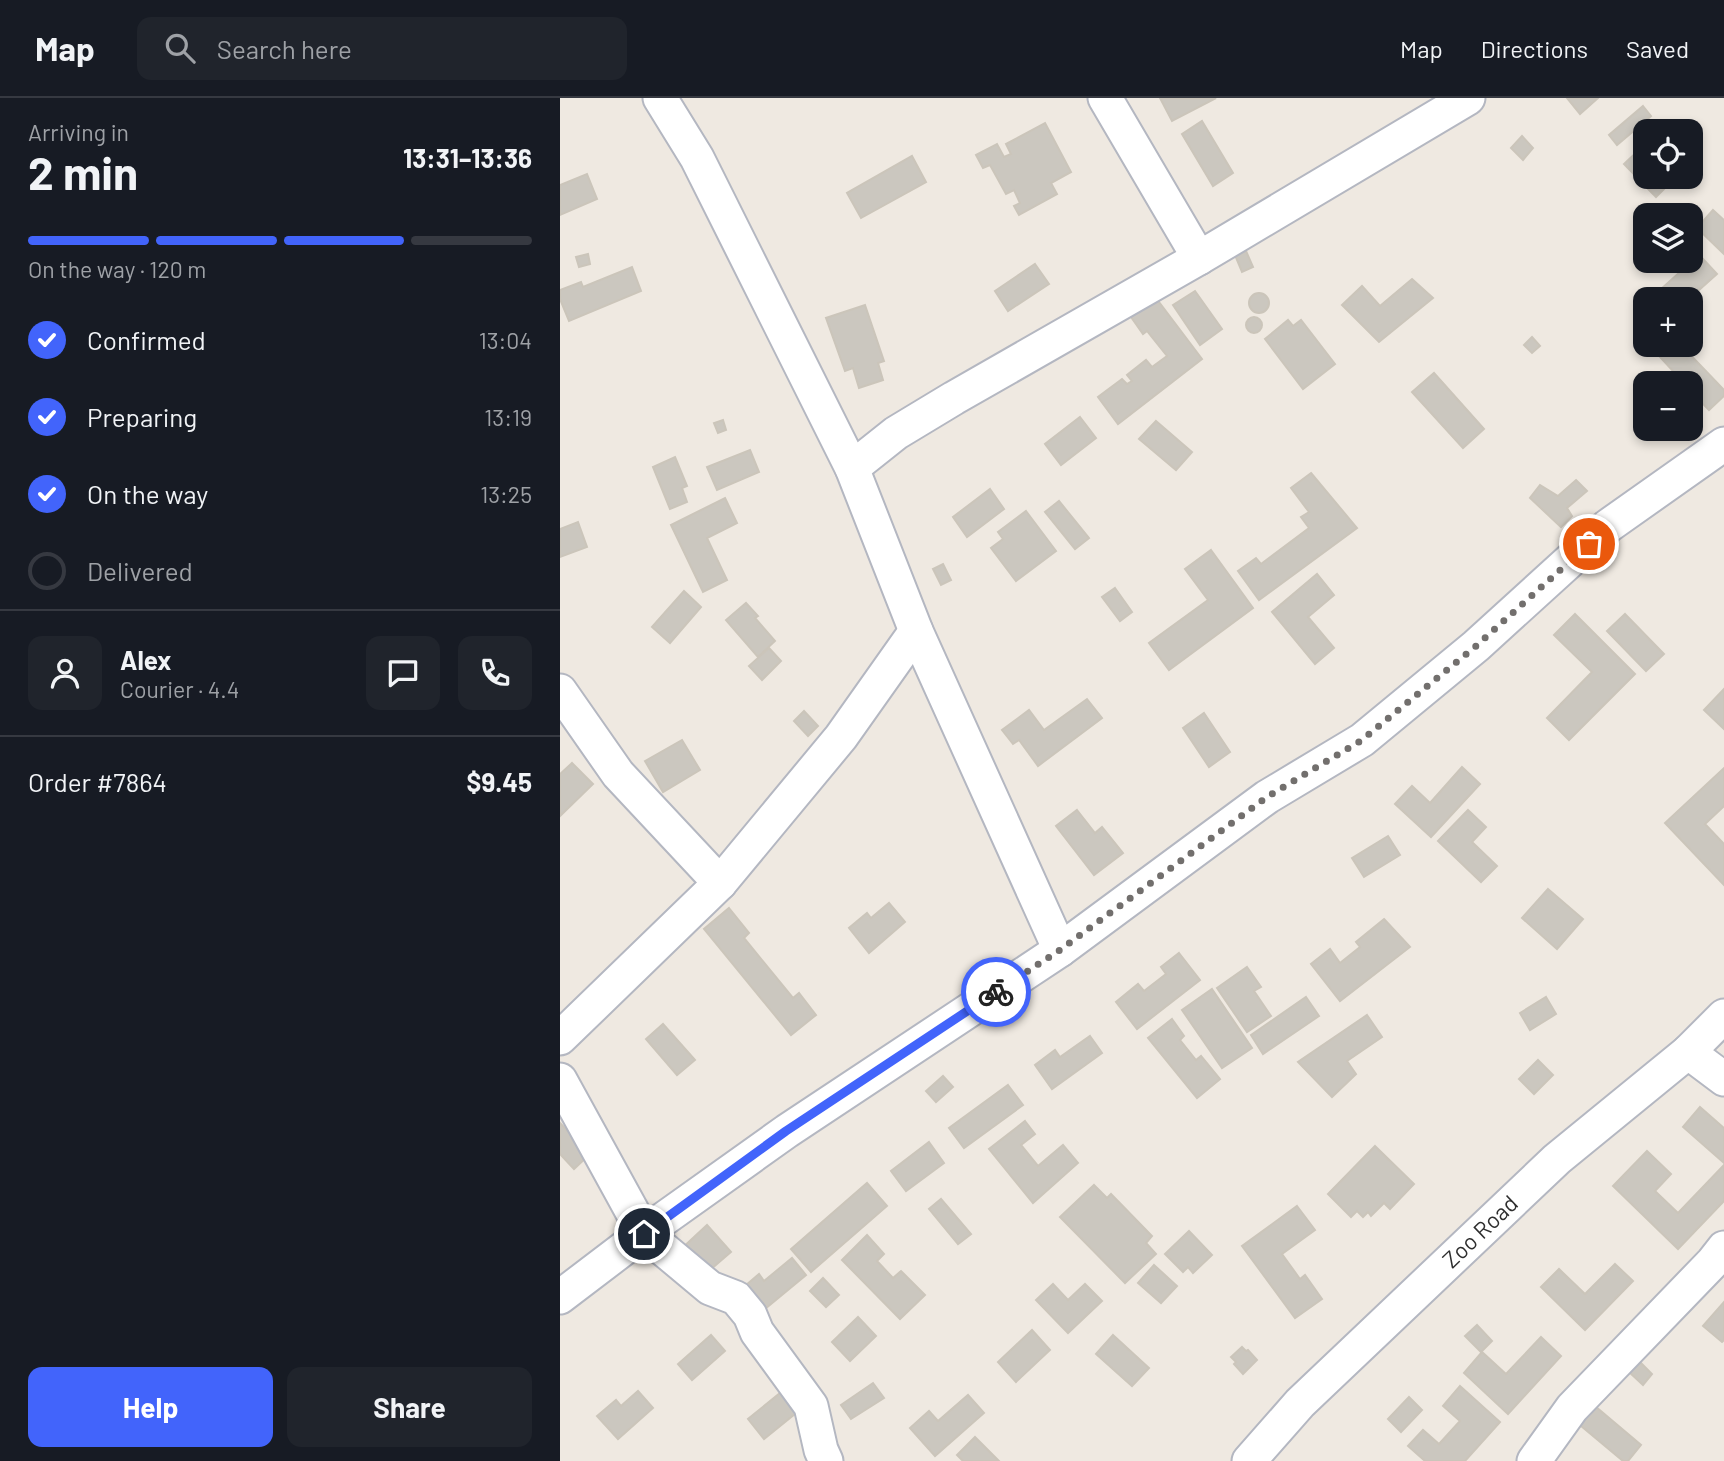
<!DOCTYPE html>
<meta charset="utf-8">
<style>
:root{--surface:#171b24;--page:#20242c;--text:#f1f3f6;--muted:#9ea1a6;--line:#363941;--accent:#4264fb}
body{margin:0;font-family:Barlow,sans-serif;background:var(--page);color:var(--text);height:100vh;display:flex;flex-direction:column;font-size:26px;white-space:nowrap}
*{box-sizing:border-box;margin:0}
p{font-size:23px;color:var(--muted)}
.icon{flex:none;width:38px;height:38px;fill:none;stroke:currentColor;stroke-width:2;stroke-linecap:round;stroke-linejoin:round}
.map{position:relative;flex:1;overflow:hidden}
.sheet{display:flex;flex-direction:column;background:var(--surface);width:560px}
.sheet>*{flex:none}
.controls{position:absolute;left:1073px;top:21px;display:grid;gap:14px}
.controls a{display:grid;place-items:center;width:70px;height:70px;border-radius:14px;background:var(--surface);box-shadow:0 4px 10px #0003;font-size:35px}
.pin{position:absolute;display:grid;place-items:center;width:60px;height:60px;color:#fff;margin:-30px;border:4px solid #fff;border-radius:50%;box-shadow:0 2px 7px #0007}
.courier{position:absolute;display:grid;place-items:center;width:70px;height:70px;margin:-35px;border:5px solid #4264fb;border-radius:50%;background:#fff;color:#222;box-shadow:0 2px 9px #0007}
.head em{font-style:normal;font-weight:700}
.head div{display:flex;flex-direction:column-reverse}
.head{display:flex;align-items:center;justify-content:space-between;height:119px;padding:0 28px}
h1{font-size:46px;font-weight:700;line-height:52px}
.bar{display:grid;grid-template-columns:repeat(4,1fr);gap:10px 7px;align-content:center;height:84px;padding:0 28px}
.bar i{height:9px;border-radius:5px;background:var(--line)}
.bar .selected{background:var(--accent)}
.bar p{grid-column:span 4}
.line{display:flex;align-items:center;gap:18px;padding:0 28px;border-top:2px solid var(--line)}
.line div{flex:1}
.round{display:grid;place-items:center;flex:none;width:74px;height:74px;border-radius:14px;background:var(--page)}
ol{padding:0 28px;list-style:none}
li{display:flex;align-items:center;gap:21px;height:77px}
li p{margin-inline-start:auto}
li .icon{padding:7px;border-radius:50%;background:var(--accent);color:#fff;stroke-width:4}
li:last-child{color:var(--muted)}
li i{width:38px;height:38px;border:4px solid var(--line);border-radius:50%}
.button{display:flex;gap:14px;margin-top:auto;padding:14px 28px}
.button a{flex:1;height:80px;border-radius:14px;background:var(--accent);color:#fff;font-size:28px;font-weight:700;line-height:80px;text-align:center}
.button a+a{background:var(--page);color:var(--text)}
header{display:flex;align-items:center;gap:42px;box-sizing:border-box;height:98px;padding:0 35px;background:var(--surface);border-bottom:2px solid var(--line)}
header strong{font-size:33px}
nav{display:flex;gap:38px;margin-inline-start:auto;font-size:24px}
.search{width:490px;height:63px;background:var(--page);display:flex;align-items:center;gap:18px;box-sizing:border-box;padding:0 24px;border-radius:14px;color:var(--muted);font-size:26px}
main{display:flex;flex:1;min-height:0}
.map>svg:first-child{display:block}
</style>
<header>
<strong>Map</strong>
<div class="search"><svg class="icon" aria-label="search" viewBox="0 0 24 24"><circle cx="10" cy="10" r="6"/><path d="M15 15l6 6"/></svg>Search here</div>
<nav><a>Map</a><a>Directions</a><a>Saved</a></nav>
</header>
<main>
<section class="sheet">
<div class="head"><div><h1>2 min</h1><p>Arriving in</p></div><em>13:31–13:36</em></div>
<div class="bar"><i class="selected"></i><i class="selected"></i><i class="selected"></i><i></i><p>On the way · 120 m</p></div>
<ol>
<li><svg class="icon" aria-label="check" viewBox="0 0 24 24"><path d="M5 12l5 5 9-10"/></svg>Confirmed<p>13:04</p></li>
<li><svg class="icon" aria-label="check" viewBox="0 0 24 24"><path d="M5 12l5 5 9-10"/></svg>Preparing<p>13:19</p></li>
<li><svg class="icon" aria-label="check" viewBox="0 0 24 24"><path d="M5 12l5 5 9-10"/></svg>On the way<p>13:25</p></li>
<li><i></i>Delivered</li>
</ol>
<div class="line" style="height:126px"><a class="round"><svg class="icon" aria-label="person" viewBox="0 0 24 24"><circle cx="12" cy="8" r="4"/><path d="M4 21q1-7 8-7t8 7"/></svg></a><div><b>Alex</b><p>Courier · 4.4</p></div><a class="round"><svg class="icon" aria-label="chat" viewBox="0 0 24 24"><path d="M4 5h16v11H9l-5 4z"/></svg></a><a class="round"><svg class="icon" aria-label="phone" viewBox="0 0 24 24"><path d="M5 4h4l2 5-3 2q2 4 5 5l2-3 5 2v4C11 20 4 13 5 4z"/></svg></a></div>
<div class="line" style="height:91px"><div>Order #7864</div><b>$9.45</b></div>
<div class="button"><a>Help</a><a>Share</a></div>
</section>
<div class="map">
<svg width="1164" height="1363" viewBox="0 0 1164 1363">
<rect width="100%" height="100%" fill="#efe9e1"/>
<!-- building -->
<g fill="#cbc7bf" stroke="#cbc5ba" stroke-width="2">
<polygon points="600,0 656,0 612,23"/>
<polygon points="1007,0 1038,0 1020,16"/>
<polygon points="1083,8 1091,18 1057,47 1049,37"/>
<polygon points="642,23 673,75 653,88 622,36"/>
<polygon points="485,25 511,74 491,85 497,96 459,117 454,108 460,105 454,92 446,96 430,67 423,70 416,57 437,46 444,59 451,56 446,46"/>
<polygon points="962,38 973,50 963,62 951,50"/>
<polygon points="1081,50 1085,55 1085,79 1108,79 1112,83 1096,99 1064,66"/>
<polygon points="1130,51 1139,60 1130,68"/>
<polygon points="352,58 366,84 301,120 287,95"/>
<polygon points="27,76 37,101 0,117 0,87"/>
<polygon points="1153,112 1164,122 1164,156 1137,130"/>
<polygon points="1130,147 1157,176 1129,201 1090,201 1120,174 1110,163 1130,163"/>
<polygon points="686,153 693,169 682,174 675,157"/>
<polygon points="28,156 30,166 19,169 16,159"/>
<polygon points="475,166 489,186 448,213 435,193"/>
<polygon points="72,169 81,193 9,223 0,201 0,192 21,184 23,189"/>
<polygon points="852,181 873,200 819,244 782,207 802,188 820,208"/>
<polygon points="635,193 662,231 640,247 613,207"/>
<circle cx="699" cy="205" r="10"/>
<polygon points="596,200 642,261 558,326 538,299 562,281 567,286 572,283 567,277 586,262 592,269 607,258 587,233 583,236 571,219"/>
<polygon points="305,207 324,263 318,265 323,282 299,290 293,270 285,273 266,220"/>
<circle cx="694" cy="227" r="8"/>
<polygon points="728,222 733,228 741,222 775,266 743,291 705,241"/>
<polygon points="972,239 980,248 972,255 964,247"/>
<polygon points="1089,247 1121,247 1164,292 1164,298 1149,312 1130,292 1130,285 1124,285"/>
<polygon points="874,275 924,331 903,350 852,294"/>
<polygon points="520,319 536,340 501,367 485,346"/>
<polygon points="163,322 166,332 158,335 154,325"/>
<polygon points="596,323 632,354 616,372 579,341"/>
<polygon points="190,352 199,374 157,392 147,369"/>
<polygon points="115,359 127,388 122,390 127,404 110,411 93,369"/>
<polygon points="751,375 797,430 699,502 678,473 696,460 701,466 749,430 741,419 749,414 731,390"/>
<polygon points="1016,382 1027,393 1007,410 1012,418 1001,429 970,400 980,387 998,398"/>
<polygon points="430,391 444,411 407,439 393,419"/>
<polygon points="165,400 177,425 147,440 167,482 143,494 111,427"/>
<polygon points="499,403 529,440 515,451 485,414"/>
<polygon points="466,413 496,453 456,483 431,450 443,441 438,434"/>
<polygon points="18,424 27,449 0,459 0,431"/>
<polygon points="651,452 693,510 609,572 589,545 648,502 625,471"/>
<polygon points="383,466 391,482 381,487 373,471"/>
<polygon points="757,476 774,497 748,519 774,550 755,566 712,514"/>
<polygon points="555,490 572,514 560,523 542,499"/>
<polygon points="124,493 141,509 110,545 92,529"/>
<polygon points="186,505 198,518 195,520 215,543 198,559 166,522"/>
<polygon points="1015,516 1075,576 1009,642 987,620 1032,574 994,537"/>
<polygon points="1065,516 1104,556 1086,573 1047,533"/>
<polygon points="209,550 221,563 202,582 189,568"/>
<polygon points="1164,591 1164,631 1144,612"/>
<polygon points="527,601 542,620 478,668 459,642 453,646 442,632 469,612 484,632"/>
<polygon points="244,613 258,628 248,638 234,623"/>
<polygon points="644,615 670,654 649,669 623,630"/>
<polygon points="122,642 140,672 103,694 85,663"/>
<polygon points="12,665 33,686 0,718 0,676"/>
<polygon points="902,669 920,686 871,739 835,706 852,688 870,705"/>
<polygon points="1164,670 1164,708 1145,726 1164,746 1164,787 1105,725"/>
<polygon points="517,712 535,735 542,729 563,755 534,777 496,728"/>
<polygon points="908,712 926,729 912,744 937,768 921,784 878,743"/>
<polygon points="828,738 840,757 804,779 792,760"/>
<polygon points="988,791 1023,821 997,851 962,820"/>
<polygon points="329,805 345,824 309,855 289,830 307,815 311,820"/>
<polygon points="169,810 189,835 184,840 233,900 239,895 256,917 231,937 144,831"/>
<polygon points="824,821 850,849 780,903 751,866 770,851 780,865 800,849 796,844"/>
<polygon points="619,855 640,882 577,931 556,904 578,886 584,893 606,876 601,869"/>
<polygon points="687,869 701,889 694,893 711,918 687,934 657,890"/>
<polygon points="652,891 692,950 662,970 622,912"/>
<polygon points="746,899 759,918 703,956 691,937"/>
<polygon points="986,899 996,916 970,932 960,915"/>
<polygon points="807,917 822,939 787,963 796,976 772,999 738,964"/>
<polygon points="612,921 624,938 620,942 636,962 641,958 660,981 637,1000 588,940"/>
<polygon points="103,926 135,962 117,977 86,941"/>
<polygon points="530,938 542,955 492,991 475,967 495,952 500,959"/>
<polygon points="978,962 993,977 974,996 959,981"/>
<polygon points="383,978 393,989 376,1004 366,993"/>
<polygon points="448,987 463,1007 404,1050 389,1030"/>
<polygon points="1140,1009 1164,1030 1164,1065 1123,1029"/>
<polygon points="465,1023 475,1036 461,1047 478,1068 503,1047 518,1065 473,1105 429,1051"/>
<polygon points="0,1025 30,1056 14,1071 0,1056"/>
<polygon points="369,1044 384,1065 346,1093 331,1073"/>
<polygon points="815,1048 854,1086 830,1111 824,1105 811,1118 808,1114 803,1119 797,1113 791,1119 768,1096"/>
<polygon points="1087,1053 1111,1076 1095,1093 1118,1115 1164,1067 1164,1103 1118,1151 1053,1088"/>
<polygon points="307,1085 327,1108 251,1174 231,1151"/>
<polygon points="534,1087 547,1100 551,1096 592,1138 586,1145 596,1156 565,1185 500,1119"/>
<polygon points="381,1101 411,1136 398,1146 369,1111"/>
<polygon points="737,1108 755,1132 722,1156 740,1181 745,1177 762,1201 735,1220 682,1148"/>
<polygon points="147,1127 171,1154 143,1178 120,1152"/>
<polygon points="629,1133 652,1157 633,1175 628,1169 623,1174 605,1156"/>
<polygon points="307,1137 324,1156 317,1163 333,1180 341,1173 365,1197 340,1221 282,1162"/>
<polygon points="232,1160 246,1177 199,1216 179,1193 199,1176 204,1183"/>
<polygon points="1055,1166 1073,1183 1025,1232 981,1189 999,1171 1025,1196"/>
<polygon points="594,1167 617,1188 601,1205 578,1185"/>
<polygon points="263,1180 279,1197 266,1209 250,1193"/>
<polygon points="493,1186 508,1202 525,1186 542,1203 508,1235 476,1202"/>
<polygon points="1164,1204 1164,1242 1162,1244 1143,1228"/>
<polygon points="298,1219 316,1238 290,1263 272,1244"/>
<polygon points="917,1227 932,1243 921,1254 905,1238"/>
<polygon points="472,1232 490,1252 456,1284 438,1264"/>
<polygon points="151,1237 165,1253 132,1282 118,1266"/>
<polygon points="553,1237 589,1270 572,1288 536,1256"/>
<polygon points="981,1239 1001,1258 948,1316 904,1275 922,1254 946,1276"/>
<polygon points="682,1249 686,1253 688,1252 697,1262 683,1276 674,1266 676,1264 671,1259"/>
<polygon points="1079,1263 1092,1276 1083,1287 1069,1274"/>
<polygon points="313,1285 324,1300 291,1321 281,1307"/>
<polygon points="900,1288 940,1324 905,1363 865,1363 848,1348 863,1332 879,1346 900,1323 883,1308"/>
<polygon points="225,1291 241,1311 204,1341 188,1321"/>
<polygon points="78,1293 93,1310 58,1341 37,1318 56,1302 61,1308"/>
<polygon points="408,1297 424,1315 375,1358 350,1330 369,1313 378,1323"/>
<polygon points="849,1299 862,1312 841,1334 828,1321"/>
<polygon points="1029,1303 1081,1347 1068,1363 1063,1363 1014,1322"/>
<polygon points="415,1339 439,1363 403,1363 397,1357"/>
</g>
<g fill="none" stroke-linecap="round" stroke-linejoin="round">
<defs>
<g id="minor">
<polyline points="100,0 137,60 292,370 356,533 500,852"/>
<polyline points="545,0 639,160"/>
<polyline points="292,370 336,335 394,300 639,160 908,0"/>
<polyline points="0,593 58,676 160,785"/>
<polyline points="0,940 160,785 281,639 356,533"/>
<polyline points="1128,954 1164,981"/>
<polyline points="0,982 84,1135 150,1190 176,1200 190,1217 197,1234 251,1308 261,1352 266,1363"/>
<polyline points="0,1199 84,1135 227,1033 500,852 707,699 802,642 916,548 1048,428 1164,346"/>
<path id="s1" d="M689,1363L740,1305L997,1061L1128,954L1164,918"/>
<polyline points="974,1363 1012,1310 1153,1164 1164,1150"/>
</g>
</defs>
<!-- minor casing -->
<use href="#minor" stroke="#b4b7c1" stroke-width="37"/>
<!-- minor -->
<use href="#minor" stroke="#fff" stroke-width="33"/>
</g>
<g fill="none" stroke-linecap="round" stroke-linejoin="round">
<!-- done -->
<polyline stroke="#726f6d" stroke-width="7" stroke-dasharray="0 12.6" points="436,894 500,852 707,699 802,642 916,548 1029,446"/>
<!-- route -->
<polyline stroke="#4264fb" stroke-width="9" points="84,1136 226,1033 436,894"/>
</g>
<g text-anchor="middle" stroke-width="6" stroke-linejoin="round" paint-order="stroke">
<!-- street labels -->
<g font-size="23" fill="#2e2e2e" stroke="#fff">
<text dy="8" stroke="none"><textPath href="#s1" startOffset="326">Zoo Road</textPath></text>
</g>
</g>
</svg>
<div class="controls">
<a><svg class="icon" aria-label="locate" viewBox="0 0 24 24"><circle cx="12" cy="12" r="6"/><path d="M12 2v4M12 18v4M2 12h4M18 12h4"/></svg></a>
<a><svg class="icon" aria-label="layers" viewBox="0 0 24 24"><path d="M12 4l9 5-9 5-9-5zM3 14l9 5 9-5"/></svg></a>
<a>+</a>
<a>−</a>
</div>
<div class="pin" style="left:1029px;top:446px;background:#ea580c"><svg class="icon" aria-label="bag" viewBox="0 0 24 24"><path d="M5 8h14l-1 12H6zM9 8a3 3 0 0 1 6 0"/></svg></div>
<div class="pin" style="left:84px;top:1136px;background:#1f2937"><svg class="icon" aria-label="home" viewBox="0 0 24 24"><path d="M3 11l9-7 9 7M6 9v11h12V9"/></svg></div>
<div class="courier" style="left:436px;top:894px"><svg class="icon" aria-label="bike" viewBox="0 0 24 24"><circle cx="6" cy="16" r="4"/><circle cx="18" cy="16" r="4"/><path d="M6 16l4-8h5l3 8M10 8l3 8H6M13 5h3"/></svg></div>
</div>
</main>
